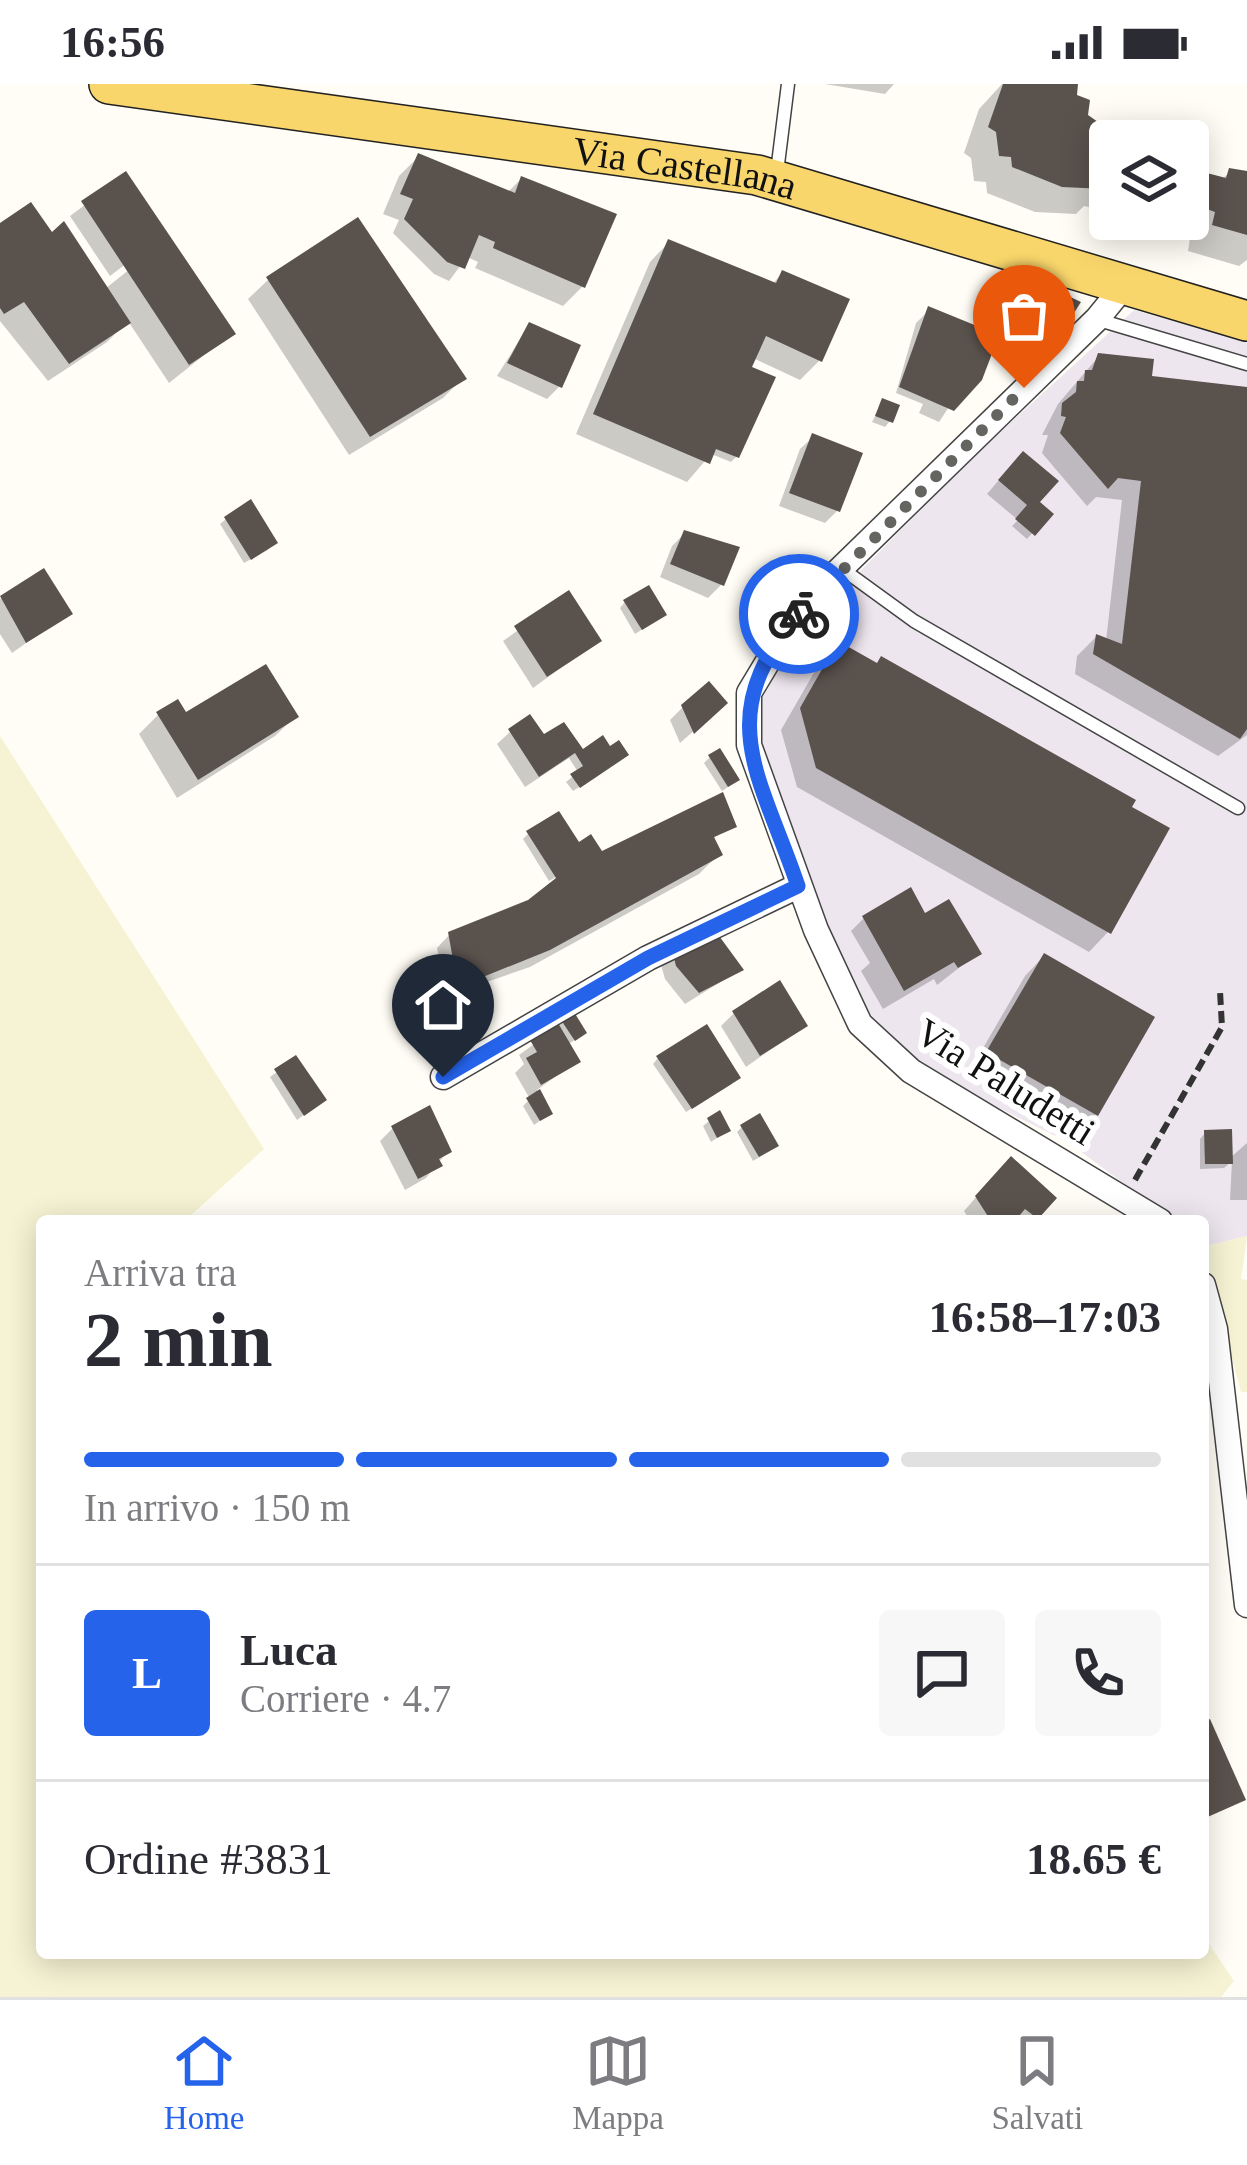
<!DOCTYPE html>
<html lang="it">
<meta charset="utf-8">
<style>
:root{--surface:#fff;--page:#f7f7f7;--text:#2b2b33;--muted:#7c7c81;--line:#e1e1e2;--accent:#2563eb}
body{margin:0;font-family:Georgia,serif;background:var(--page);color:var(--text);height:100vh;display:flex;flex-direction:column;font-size:45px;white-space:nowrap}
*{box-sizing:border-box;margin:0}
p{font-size:39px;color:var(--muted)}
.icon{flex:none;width:66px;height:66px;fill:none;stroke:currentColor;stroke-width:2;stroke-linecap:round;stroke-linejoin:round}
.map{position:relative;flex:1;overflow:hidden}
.panel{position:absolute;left:36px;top:1131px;width:1173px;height:744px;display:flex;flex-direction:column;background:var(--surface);border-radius:12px;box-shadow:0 6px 30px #0003}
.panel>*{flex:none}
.buttons{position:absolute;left:1089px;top:36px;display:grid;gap:24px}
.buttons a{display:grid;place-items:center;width:120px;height:120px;border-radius:12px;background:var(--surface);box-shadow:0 6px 30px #0003;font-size:60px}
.pin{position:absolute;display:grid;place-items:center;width:102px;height:102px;color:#fff;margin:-123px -51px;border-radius:50% 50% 50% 0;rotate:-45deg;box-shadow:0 0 12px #0007}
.pin .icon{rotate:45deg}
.courier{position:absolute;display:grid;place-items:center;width:120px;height:120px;margin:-60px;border:9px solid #2563eb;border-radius:50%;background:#fff;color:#222;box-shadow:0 3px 15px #0007}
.head em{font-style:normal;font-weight:600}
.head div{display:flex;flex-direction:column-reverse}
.head{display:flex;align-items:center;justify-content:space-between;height:204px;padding:0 48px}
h1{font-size:78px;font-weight:600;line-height:90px}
.bar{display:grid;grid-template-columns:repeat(4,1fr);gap:18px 12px;align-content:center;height:144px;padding:0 48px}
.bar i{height:15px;border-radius:9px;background:var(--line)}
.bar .on{background:var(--accent)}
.bar p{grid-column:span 4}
.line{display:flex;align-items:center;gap:30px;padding:0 48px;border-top:3px solid var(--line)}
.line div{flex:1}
.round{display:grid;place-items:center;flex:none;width:126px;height:126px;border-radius:12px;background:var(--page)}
.status{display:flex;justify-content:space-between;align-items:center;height:84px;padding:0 60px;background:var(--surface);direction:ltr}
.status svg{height:33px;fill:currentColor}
.dock{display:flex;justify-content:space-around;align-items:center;height:168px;border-top:3px solid var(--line);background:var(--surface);font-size:33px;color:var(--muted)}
.dock a{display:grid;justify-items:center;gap:6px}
.dock .on{color:var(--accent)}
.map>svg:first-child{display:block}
</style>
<div class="status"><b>16:56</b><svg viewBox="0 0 49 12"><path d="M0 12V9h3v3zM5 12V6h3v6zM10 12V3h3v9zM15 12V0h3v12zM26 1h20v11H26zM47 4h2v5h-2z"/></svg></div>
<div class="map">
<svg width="1247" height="1913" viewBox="0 0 1247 1913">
<rect width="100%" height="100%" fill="#fffdf5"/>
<!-- industrial -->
<polygon fill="#eee6ef" points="1134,226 1247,258 1247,1152 1203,1163 1203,1137 1174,1137 1068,1058 938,994 885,956 863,925 824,842 755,649 765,602 800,548 974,372"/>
<!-- farmland -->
<g fill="#f6f3d4">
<polygon points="0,652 264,1065 190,1132 192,1137 42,1137 42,1869 1203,1869 1203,1851 1234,1897 1221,1913 0,1913"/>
<polygon points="1247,1152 1241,1195 1247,1196 1247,1308 1241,1308 1203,1163"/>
</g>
<!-- shadow -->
<g fill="#0003">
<polygon points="825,0 894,0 885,10"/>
<polygon points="1002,0 1075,0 1074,14 1085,32 1115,53 1110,57 1110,135 1188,135 1188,72 1200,90 1221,96 1230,88 1247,90 1247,176 1239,182 1188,167 1190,154 1167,145 1150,156 1115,144 1114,136 1107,136 1108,127 1084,122 1076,130 1035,128 987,109 986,98 974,97 971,74 964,69 979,25"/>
<polygon points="419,72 507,109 521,95 583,202 563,222 475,184 478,178 467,173 449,197 434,190 393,149 399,136 383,130 399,92"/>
<polygon points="125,91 232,249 169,299 128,237 107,258 48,297 0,237 0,143 52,153 105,205 156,164 156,157 110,192 70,132"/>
<polygon points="357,137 463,294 443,314 349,371 248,215 268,196"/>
<polygon points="669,158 771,201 782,190 820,276 800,296 753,274 736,373 731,378 711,370 687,398 576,350 650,178"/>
<polygon points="1037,200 1056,250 1043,263 1033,260 1020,286 1004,279 1015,249 1004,260 993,257 939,338 919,329 923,320 896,309 916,239 929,226 988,249 1000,214 1013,201 1031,207"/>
<polygon points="529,241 560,302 547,315 497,292"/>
<polygon points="1099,272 1149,294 1247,306 1247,651 1218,672 1075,590 1077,572 1096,553 1106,557 1122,416 1096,413 1087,422 1042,369 1048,351 1042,351 1058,320"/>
<polygon points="883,317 890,337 885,343 872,338"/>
<polygon points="813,353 838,426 825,439 779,422 800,365"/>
<polygon points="1010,383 1050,430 1027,455 1012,442 1018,436 987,410"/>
<polygon points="226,435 269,465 244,479 220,440"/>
<polygon points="685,449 721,501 708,514 660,493 672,462"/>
<polygon points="43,488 69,529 12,569 0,550 0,515"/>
<polygon points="568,510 599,556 533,604 503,557"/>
<polygon points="625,518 657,536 635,550 620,524"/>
<polygon points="838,561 1108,848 1089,868 797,703 781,646 819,580"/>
<polygon points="683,623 712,631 680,659 670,636"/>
<polygon points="158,631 185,632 295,633 275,652 177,714 139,650"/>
<polygon points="510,648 543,654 620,676 573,707 566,698 578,688 569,674 525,703 497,660"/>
<polygon points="710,673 731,701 722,707 704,679"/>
<polygon points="734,742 712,755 719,770 699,790 530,883 472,903 479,922 444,945 428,903 442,889 437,864 450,850 529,819 581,779 549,797 523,755 528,750 601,771"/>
<polygon points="924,833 978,869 937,901 934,895 883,925 861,887 870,879 851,847 864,834"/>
<polygon points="674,868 740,886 685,920 665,895 661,881"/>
<polygon points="1044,872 1096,1030 1076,1050 969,988 1025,892"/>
<polygon points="734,929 804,942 746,983 721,942"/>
<polygon points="563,939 578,954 567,961 577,977 537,1006 549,1030 534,1041 523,1022 530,1015 515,989 524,980 519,971"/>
<polygon points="658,974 732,1000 686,1028 653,980"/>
<polygon points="295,975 317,1021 297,1036 270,993"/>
<polygon points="709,1037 727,1047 711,1058 703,1042"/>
<polygon points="742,1043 770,1067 753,1077 737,1048"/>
<polygon points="393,1044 448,1067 426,1094 405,1106 380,1057"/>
<polygon points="1205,1049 1230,1074 1247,1059 1247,1116 1230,1116 1232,1077 1224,1084 1200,1085 1200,1055"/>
<polygon points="998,1088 1052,1114 1031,1137 970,1137 964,1127"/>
</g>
<!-- building -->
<g fill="#5a524d">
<polygon points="1003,0 1078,0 1077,11 1090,16 1088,31 1118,52 1110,57 1105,105 1062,103 1012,83 1011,73 999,72 996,48 988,43"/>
<polygon points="418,69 515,109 521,92 617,130 585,204 493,164 495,158 479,151 465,185 447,178 404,135 413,115 400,110"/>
<polygon points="1188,69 1206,74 1203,88 1226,94 1229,84 1247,87 1247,151 1212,141 1215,128 1188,118"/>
<polygon points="126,87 236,250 189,281 81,117"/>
<polygon points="31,118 52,148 64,137 131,239 69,280 24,218 4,230 0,224 0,139"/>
<polygon points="358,133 467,295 370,353 266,193"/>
<polygon points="668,155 776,199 782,186 850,215 822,278 766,252 752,283 776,293 739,374 716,365 710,380 593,330"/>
<polygon points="1012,197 1033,205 1036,197 1081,218 1059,252 1023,239 1020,249 996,242"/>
<polygon points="928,222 999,251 982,296 954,327 899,303"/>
<polygon points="529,238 581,261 562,304 507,279"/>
<polygon points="1017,248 1038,256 1028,282 1008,273"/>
<polygon points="1098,269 1154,275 1152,292 1247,303 1247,645 1240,655 1093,570 1096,550 1122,560 1141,397 1118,394 1108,405 1060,349 1066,333 1061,332 1062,319 1076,308 1077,297 1084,297 1085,286 1092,286"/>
<polygon points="882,314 900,321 893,339 875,332"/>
<polygon points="812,349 863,369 840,428 789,409"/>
<polygon points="1023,367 1059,397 1040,418 1054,430 1035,452 1015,435 1027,421 998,396"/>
<polygon points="251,415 278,459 251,476 224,433"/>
<polygon points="684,446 740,463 724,502 670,480"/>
<polygon points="44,484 73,530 26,559 0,512"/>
<polygon points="649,501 667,531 642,546 623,516"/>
<polygon points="569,506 602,557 547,593 514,542"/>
<polygon points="838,557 877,579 881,572 1136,716 1132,723 1170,744 1111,850 816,684 800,624"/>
<polygon points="266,580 299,633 198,696 156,628 178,615 186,628"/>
<polygon points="709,597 728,619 694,650 681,621"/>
<polygon points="530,630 544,650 564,638 583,665 603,651 610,662 619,656 629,671 580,704 570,690 583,682 575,669 539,693 508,645"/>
<polygon points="720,664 740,696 728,703 708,671"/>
<polygon points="723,708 737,743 714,753 723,771 550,866 473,897 483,922 457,934 439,888 454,881 448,848 528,816 556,794 526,747 559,727 579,758 591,750 602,767"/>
<polygon points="911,803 925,829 949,815 982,870 958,884 954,878 904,907 862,832"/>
<polygon points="714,845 744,886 699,909 676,882 672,866"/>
<polygon points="1044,869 1155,933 1098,1032 986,968"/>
<polygon points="780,896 808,942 760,972 732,927"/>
<polygon points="574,928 587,949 575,957 561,936"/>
<polygon points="558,939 581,978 541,1001 526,974 537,968 530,956"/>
<polygon points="707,940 741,994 692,1025 656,972"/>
<polygon points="296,971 327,1016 304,1032 274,985"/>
<polygon points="540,1005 553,1030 540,1037 526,1014"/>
<polygon points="430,1021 452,1068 439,1075 443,1082 418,1095 391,1042"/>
<polygon points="720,1026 731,1047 717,1054 707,1034"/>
<polygon points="760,1029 779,1062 759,1073 740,1041"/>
<polygon points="1232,1045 1233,1080 1205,1080 1204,1046"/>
<polygon points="1011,1072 1057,1114 1038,1135 1025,1125 1019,1132 991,1137 975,1112"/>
<polygon points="1210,1635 1246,1716 1203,1735 1203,1638"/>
</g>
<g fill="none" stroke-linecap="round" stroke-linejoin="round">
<defs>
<g id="lane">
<polyline points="777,88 788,0"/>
<polyline points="1099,236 1247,280"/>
<polyline points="841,484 914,537 1238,724"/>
</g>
<g id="street">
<polyline points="1128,197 1097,235 826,499 788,544 749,609 749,661 816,846 860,940 911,987 1160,1137"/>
<polyline points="443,993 648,874 798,802"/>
<polyline points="1203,1201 1215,1245 1247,1521"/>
</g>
<g id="primary">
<path id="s1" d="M109,0L757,91L1247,237"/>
</g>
</defs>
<!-- lane casing -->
<use href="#lane" stroke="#444" stroke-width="15"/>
<!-- street casing -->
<use href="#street" stroke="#444" stroke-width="27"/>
<!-- primary casing -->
<use href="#primary" stroke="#222" stroke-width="42"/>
<!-- path -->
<polyline stroke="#333" stroke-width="6" stroke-dasharray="12 6" stroke-linecap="butt" points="1135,1096 1222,943 1220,907"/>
<!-- lane -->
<use href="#lane" stroke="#fff" stroke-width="12"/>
<!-- street -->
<use href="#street" stroke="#fff" stroke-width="24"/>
<!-- primary -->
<use href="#primary" stroke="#f9d66b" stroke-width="39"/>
</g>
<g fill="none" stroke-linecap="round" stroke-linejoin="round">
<!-- done -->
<polyline stroke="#646461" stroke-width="12" stroke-dasharray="0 21.6" points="799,530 1024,304"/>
<!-- route -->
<path stroke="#2563eb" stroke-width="15" d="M443,993L648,874L798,802C761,692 710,633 799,530"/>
</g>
<g text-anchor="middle" stroke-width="12" stroke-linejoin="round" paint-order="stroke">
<!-- street labels -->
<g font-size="39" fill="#111" stroke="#fff">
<text dy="14" stroke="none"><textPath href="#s1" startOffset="582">Via Castellana</textPath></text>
<text transform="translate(1006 997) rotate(32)" y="14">Via Paludetti</text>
</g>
</g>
</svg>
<div class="buttons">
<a><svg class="icon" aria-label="layers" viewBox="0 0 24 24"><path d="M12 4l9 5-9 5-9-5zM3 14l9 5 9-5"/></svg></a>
</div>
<div class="pin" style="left:1024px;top:304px;background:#ea580c"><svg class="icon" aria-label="bag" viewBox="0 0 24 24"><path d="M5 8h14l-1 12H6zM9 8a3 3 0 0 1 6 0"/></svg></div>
<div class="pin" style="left:443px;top:993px;background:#1f2937"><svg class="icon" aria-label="home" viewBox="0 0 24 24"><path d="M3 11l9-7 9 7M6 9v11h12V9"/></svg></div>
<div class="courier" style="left:799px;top:530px"><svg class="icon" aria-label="bike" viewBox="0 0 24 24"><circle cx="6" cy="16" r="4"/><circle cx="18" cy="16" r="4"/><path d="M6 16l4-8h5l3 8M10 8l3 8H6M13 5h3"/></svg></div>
<section class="panel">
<div class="head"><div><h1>2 min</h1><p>Arriva tra</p></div><em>16:58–17:03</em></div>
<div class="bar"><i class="on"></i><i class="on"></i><i class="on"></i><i></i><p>In arrivo · 150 m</p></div>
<div class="line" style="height:216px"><b class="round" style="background:var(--accent);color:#fff">L</b><div><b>Luca</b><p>Corriere · 4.7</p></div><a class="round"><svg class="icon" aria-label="chat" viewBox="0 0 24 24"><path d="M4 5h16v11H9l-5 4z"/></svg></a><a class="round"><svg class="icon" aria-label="phone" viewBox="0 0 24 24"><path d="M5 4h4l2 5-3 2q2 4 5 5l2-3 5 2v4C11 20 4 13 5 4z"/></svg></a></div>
<div class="line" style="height:156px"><div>Ordine #3831</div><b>18.65 €</b></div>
</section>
</div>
<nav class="dock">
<a class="on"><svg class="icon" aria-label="home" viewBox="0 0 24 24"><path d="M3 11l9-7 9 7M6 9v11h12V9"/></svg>Home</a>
<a><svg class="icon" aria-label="map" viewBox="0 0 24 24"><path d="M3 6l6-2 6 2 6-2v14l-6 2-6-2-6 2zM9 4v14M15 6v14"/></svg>Mappa</a>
<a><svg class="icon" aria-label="saved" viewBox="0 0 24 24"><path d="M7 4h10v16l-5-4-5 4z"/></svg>Salvati</a>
</nav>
